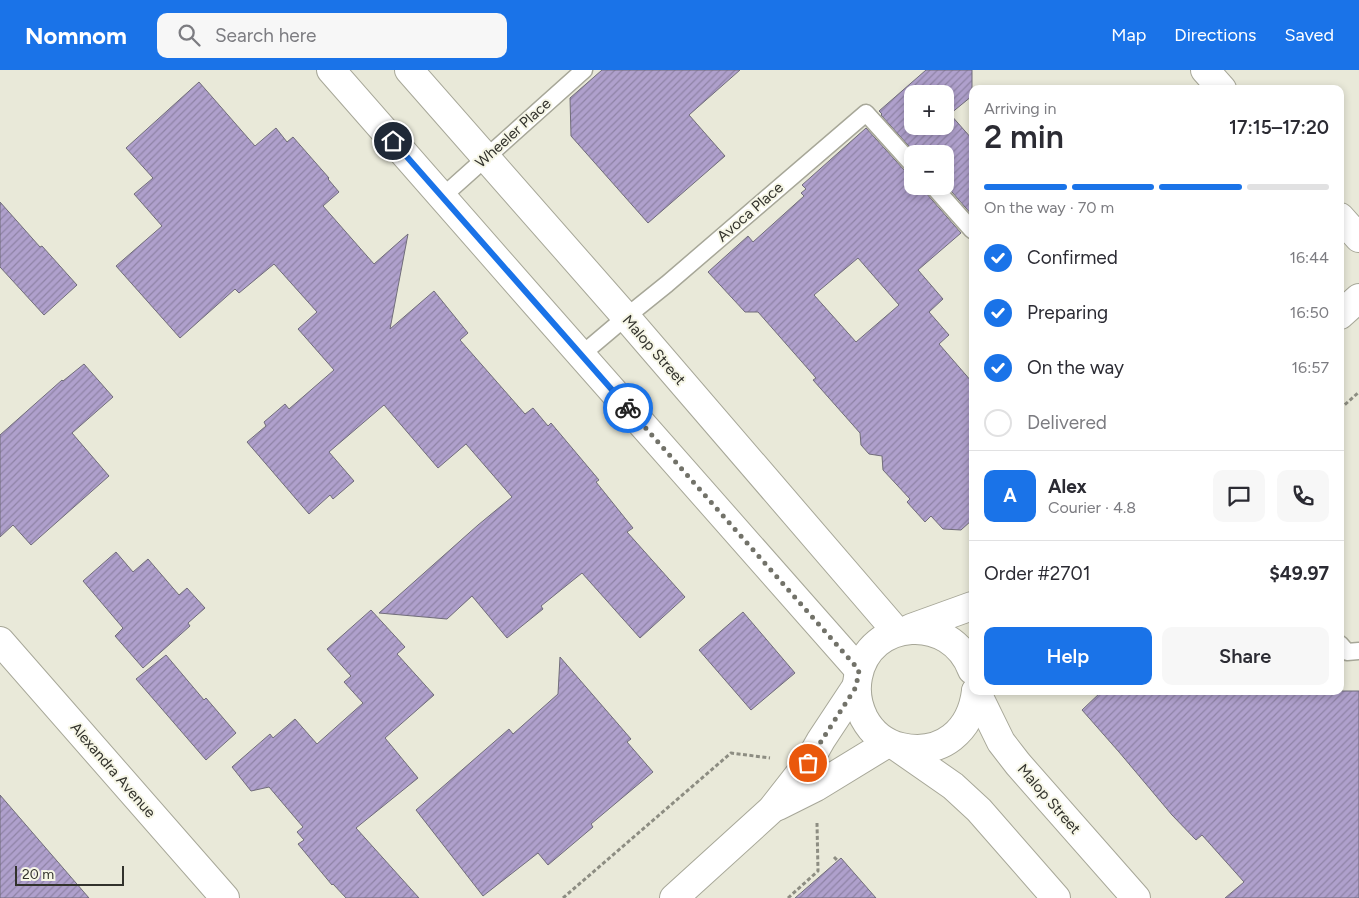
<!DOCTYPE html>
<meta charset="utf-8">
<style>
:root{--surface:#fff;--page:#f7f7f7;--text:#2b2b33;--muted:#7c7c81;--line:#e1e1e2;--accent:#1a73e8}
body{margin:0;font-family:Figtree,sans-serif;background:var(--page);color:var(--text);height:100vh;display:flex;flex-direction:column;font-size:19px;white-space:nowrap}
*{box-sizing:border-box;margin:0}
p{font-size:16px;color:var(--muted)}
.icon{flex:none;width:28px;height:28px;fill:none;stroke:currentColor;stroke-width:2;stroke-linecap:round;stroke-linejoin:round}
.map{position:relative;flex:1;overflow:hidden}
.drawer{position:absolute;left:969px;top:15px;width:375px;height:610px;display:flex;flex-direction:column;background:var(--surface);border-radius:10px;box-shadow:0 2px 8px #0003}
.drawer>*{flex:none}
.buttons{position:absolute;left:904px;top:15px;display:grid;gap:10px}
.buttons a{display:grid;place-items:center;width:50px;height:50px;border-radius:10px;background:var(--surface);box-shadow:0 2px 8px #0003;font-size:25px}
.scale{position:absolute;left:15px;bottom:12px;width:109px;box-sizing:border-box;padding-left:5px;border:2px solid #32322c;border-top:0;font-size:14px;line-height:18px;white-space:nowrap;color:#32322c;-webkit-text-stroke:4px #f6f6e6;paint-order:stroke}
.pin{position:absolute;display:grid;place-items:center;width:42px;height:42px;color:#fff;margin:-21px;border:2px solid #fff;border-radius:50%;box-shadow:0 1px 5px #0007}
.courier{position:absolute;display:grid;place-items:center;width:50px;height:50px;margin:-25px;border:4px solid #1a73e8;border-radius:50%;background:#fff;color:#222;box-shadow:0 1px 6px #0007}
.summary em{font-style:normal;font-weight:600}
.summary div{display:flex;flex-direction:column-reverse}
.summary{display:flex;align-items:center;justify-content:space-between;height:85px;padding:0 15px}
h1{font-size:32px;font-weight:600;line-height:38px}
.bar{display:grid;grid-template-columns:repeat(4,1fr);gap:8px 5px;align-content:center;height:60px;padding:0 15px}
.bar i{height:6px;border-radius:4px;background:var(--line)}
.bar .active{background:var(--accent)}
.bar p{grid-column:span 4}
.line{display:flex;align-items:center;gap:12px;padding:0 15px;border-top:1px solid var(--line)}
.line div{flex:1}
.round{display:grid;place-items:center;flex:none;width:52px;height:52px;border-radius:10px;background:var(--page)}
ol{padding:0 15px;list-style:none}
li{display:flex;align-items:center;gap:15px;height:55px}
li p{margin-inline-start:auto}
li .icon{padding:5px;border-radius:50%;background:var(--accent);color:#fff;stroke-width:4}
li:last-child{color:var(--muted)}
li i{width:28px;height:28px;border:2px solid var(--line);border-radius:50%}
.primary-button{display:flex;gap:10px;margin-top:auto;padding:10px 15px}
.primary-button a{flex:1;height:58px;border-radius:10px;background:var(--accent);color:#fff;font-size:20px;font-weight:600;line-height:58px;text-align:center}
.primary-button a+a{background:var(--page);color:var(--text)}
header{display:flex;align-items:center;gap:30px;box-sizing:border-box;height:70px;padding:0 25px;background:var(--accent);color:#fff}
header strong{font-size:24px}
nav{display:flex;gap:28px;margin-inline-start:auto;font-size:18px}
.search{width:350px;height:45px;background:var(--page);display:flex;align-items:center;gap:12px;box-sizing:border-box;padding:0 18px;border-radius:10px;color:var(--muted);font-size:19px}
.map>svg:first-child{display:block}
</style>
<header>
<strong>Nomnom</strong>
<div class="search"><svg class="icon" aria-label="search" viewBox="0 0 24 24"><circle cx="10" cy="10" r="6"/><path d="M15 15l6 6"/></svg>Search here</div>
<nav><a>Map</a><a>Directions</a><a>Saved</a></nav>
</header>
<div class="map">
<svg width="1359" height="828" viewBox="0 0 1359 828">
<defs>
<pattern id="building-hatch" width="6" height="6" patternUnits="userSpaceOnUse" patternTransform="scale(1.25)"><rect width="6" height="6" fill="#afa0cc"/><path d="M-1 1l2-2M0 6l6-6M5 7l2-2" fill="none" stroke="#8f83a6"/></pattern>
</defs>
<rect width="100%" height="100%" fill="#e9e9d9"/>
<!-- building -->
<g fill="url(#building-hatch)" stroke="#716d7a" fill-rule="evenodd">
<polygon points="602,0 740,0 689,45 725,86 648,153 571,66 570,28"/>
<path d="M926,0H972V26L950,44L972,69V145L945,114V84H916L881,45L882,44L879,41ZM912,24H945V56H912Z"/>
<polygon points="199,12 255,76 276,58 287,72 293,67 329,108 328,109 339,122 323,136 374,194 408,164 390,259 434,221 468,263 460,270 525,344 533,338 548,356 551,353 599,410 596,412 633,458 627,462 685,527 640,568 582,503 541,536 543,539 507,568 472,526 447,549 379,543 478,455 512,427 466,374 438,398 384,335 329,382 354,411 333,429 330,425 309,444 247,372 266,356 264,352 285,334 289,339 334,300 298,259 317,242 274,194 239,223 235,219 180,268 116,196 162,156 134,124 153,108 126,78"/>
<path d="M866,58L905,101L908,103L912,104V116H923L926,123L961,163L918,200L943,229L929,242L949,265L939,274L972,312V450L961,460L943,459L931,446L925,452L907,432L910,429L883,400L882,386L869,384L861,375L860,363L813,310L816,308L758,242H745L708,202L748,166L753,172L804,126L801,123L806,119L802,115ZM858,188L899,235L856,272L814,225Z"/>
<polygon points="0,132 40,177 42,176 77,215 44,245 0,197"/>
<polygon points="84,294 113,327 72,363 109,406 31,475 13,455 0,467 0,365 62,310 63,311"/>
<polygon points="116,482 133,502 148,489 179,525 187,518 205,538 188,553 190,556 143,598 115,566 123,558 83,511"/>
<polygon points="371,540 405,577 397,584 434,625 385,668 418,708 356,758 419,828 346,828 333,814 332,815 298,774 304,770 297,762 303,757 269,717 251,721 232,697 270,664 273,668 295,649 317,674 363,633 344,612 351,606 327,579"/>
<polygon points="743,542 795,603 751,640 699,580"/>
<polygon points="166,585 204,630 206,628 236,663 206,690 136,609"/>
<polygon points="560,587 631,669 627,672 653,702 591,754 593,757 548,795 538,783 483,826 416,740 509,659 513,664 558,624"/>
<polygon points="1102,621 1359,621 1359,828 1225,828 1244,812 1202,765 1196,770 1172,745 1119,682 1082,640"/>
<polygon points="0,725 89,828 0,828"/>
<polygon points="841,788 876,828 795,828"/>
</g>
<g fill="none" stroke-linecap="round" stroke-linejoin="round">
<defs>
<g id="service">
<polyline points="933,116 972,160"/>
<polyline points="442,127 584,0"/>
<polyline points="581,285 626,247 667,214 866,43 912,94"/>
<polyline points="1340,574 1347,582 1359,581"/>
</g>
<g id="minor">
<polyline points="1205,0 1222,19"/>
<polyline points="1340,147 1359,168"/>
<polyline points="0,571 225,828"/>
<polyline points="778,736 816,717 888,673"/>
<polyline points="674,828 772,739 808,693 821,670 856,617"/>
</g>
<g id="tertiary">
<polyline points="331,0 537,235 859,600"/>
<polyline points="409,0 626,247 897,562"/>
<polyline points="1340,245 1359,228"/>
<polyline points="911,558 972,536"/>
<path d="M972,600C951,543 869,548 858,607C855,622 857,634 864,648C872,663 884,673 901,677C942,686 971,661 976,621"/>
<polyline points="976,621 1001,672 1018,694 1136,828"/>
<polyline points="897,677 953,716 979,740 1056,828"/>
</g>
</defs>
<!-- service casing -->
<use href="#service" stroke="#a7a798" stroke-width="19"/>
<!-- minor casing -->
<use href="#minor" stroke="#a7a798" stroke-width="30"/>
<!-- tertiary casing -->
<use href="#tertiary" stroke="#a7a798" stroke-width="30"/>
<!-- path -->
<g stroke="#8d8d82" stroke-width="3" stroke-dasharray="4 2.5" stroke-linecap="butt">
<polyline points="1340,339 1359,322"/>
<polyline points="834,787 838,791"/>
<polyline points="563,828 731,683 770,688"/>
<polyline points="788,828 818,801 817,753"/>
</g>
<!-- service -->
<use href="#service" stroke="#fff" stroke-width="16"/>
<!-- minor -->
<use href="#minor" stroke="#fff" stroke-width="28"/>
<!-- tertiary -->
<use href="#tertiary" stroke="#fff" stroke-width="28"/>
</g>
<g fill="none" stroke-linecap="round" stroke-linejoin="round">
<!-- done -->
<polyline stroke="#727269" stroke-width="5" stroke-dasharray="0 9" points="628,338 859,600 856,617 822,670 808,693"/>
<!-- route -->
<polyline stroke="#1a73e8" stroke-width="6" points="393,71 628,338"/>
</g>
<g text-anchor="middle" stroke-width="4" stroke-linejoin="round" paint-order="stroke">
<!-- street labels -->
<g font-size="15" fill="#32322c" stroke="#f6f6e6">
<text transform="translate(513 63) rotate(-42)" y="5">Wheeler Place</text>
<text transform="translate(750 142) rotate(-41)" y="5">Avoca Place</text>
<text transform="translate(654 280) rotate(49)" y="5">Malop Street</text>
<text transform="translate(113 700) rotate(49)" y="5">Alexandra Avenue</text>
<text transform="translate(1049 729) rotate(49)" y="5">Malop Street</text>
</g>
</g>
</svg>
<div class="buttons">
<a>+</a>
<a>−</a>
</div>
<div class="scale">20 m</div>
<div class="pin" style="left:808px;top:693px;background:#ea580c"><svg class="icon" aria-label="bag" viewBox="0 0 24 24"><path d="M5 8h14l-1 12H6zM9 8a3 3 0 0 1 6 0"/></svg></div>
<div class="pin" style="left:393px;top:71px;background:#1f2937"><svg class="icon" aria-label="home" viewBox="0 0 24 24"><path d="M3 11l9-7 9 7M6 9v11h12V9"/></svg></div>
<div class="courier" style="left:628px;top:338px"><svg class="icon" aria-label="bike" viewBox="0 0 24 24"><circle cx="6" cy="16" r="4"/><circle cx="18" cy="16" r="4"/><path d="M6 16l4-8h5l3 8M10 8l3 8H6M13 5h3"/></svg></div>
<section class="drawer">
<div class="summary"><div><h1>2 min</h1><p>Arriving in</p></div><em>17:15–17:20</em></div>
<div class="bar"><i class="active"></i><i class="active"></i><i class="active"></i><i></i><p>On the way · 70 m</p></div>
<ol>
<li><svg class="icon" aria-label="check" viewBox="0 0 24 24"><path d="M5 12l5 5 9-10"/></svg>Confirmed<p>16:44</p></li>
<li><svg class="icon" aria-label="check" viewBox="0 0 24 24"><path d="M5 12l5 5 9-10"/></svg>Preparing<p>16:50</p></li>
<li><svg class="icon" aria-label="check" viewBox="0 0 24 24"><path d="M5 12l5 5 9-10"/></svg>On the way<p>16:57</p></li>
<li><i></i>Delivered</li>
</ol>
<div class="line" style="height:90px"><b class="round" style="background:var(--accent);color:#fff">A</b><div><b>Alex</b><p>Courier · 4.8</p></div><a class="round"><svg class="icon" aria-label="chat" viewBox="0 0 24 24"><path d="M4 5h16v11H9l-5 4z"/></svg></a><a class="round"><svg class="icon" aria-label="phone" viewBox="0 0 24 24"><path d="M5 4h4l2 5-3 2q2 4 5 5l2-3 5 2v4C11 20 4 13 5 4z"/></svg></a></div>
<div class="line" style="height:65px"><div>Order #2701</div><b>$49.97</b></div>
<div class="primary-button"><a>Help</a><a>Share</a></div>
</section>
</div>
